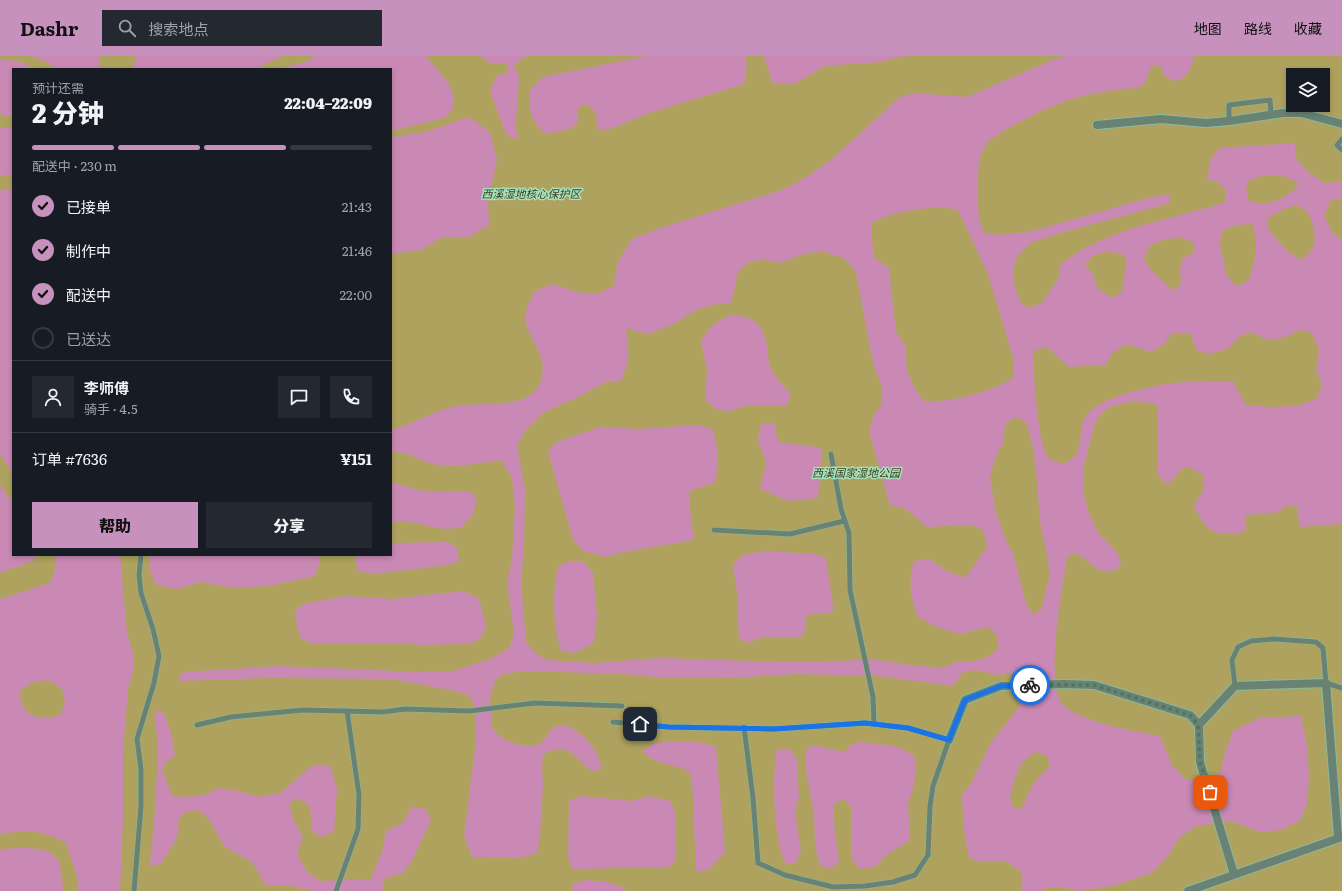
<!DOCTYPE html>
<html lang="zh">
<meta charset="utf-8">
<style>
:root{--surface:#171b24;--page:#242831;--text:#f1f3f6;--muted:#9ea1a6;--line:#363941;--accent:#c691bd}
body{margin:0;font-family:Literata,"Noto Sans SC",serif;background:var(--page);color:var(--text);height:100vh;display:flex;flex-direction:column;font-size:15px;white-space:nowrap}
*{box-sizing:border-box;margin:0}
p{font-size:13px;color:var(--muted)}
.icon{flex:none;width:22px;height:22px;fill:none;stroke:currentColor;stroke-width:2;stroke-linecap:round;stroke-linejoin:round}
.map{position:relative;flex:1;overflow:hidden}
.panel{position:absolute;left:12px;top:12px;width:380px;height:488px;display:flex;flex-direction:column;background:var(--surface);border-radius:0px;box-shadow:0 2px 6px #0003}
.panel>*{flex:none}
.controls{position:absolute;left:1286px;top:12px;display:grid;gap:8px}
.controls a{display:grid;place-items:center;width:44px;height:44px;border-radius:0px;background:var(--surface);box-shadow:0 2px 6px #0003;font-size:20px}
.pin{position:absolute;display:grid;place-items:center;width:34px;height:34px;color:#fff;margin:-17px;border-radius:8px;box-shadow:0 2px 6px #0006}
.courier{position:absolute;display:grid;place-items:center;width:40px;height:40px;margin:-20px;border:3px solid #1a73e8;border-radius:50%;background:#fff;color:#222;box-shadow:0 1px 5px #0007}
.summary em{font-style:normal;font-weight:800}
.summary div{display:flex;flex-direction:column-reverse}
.summary{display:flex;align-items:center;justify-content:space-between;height:68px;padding:0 20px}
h1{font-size:26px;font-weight:800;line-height:30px}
.bar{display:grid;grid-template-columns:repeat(4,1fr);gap:6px 4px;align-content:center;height:48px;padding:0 20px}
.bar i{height:5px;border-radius:3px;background:var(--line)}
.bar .selected{background:var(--accent)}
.bar p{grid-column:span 4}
.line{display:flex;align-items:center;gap:10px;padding:0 20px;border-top:1px solid var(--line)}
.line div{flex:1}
.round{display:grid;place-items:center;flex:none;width:42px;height:42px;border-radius:0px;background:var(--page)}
ol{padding:0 20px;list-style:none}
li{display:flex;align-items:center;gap:12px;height:44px}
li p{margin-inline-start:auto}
li .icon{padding:4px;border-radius:50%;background:var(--accent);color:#111;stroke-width:4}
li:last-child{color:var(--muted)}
li i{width:22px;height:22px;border:2px solid var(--line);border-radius:50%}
.button{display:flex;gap:8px;margin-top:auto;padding:8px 20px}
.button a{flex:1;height:46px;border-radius:0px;background:var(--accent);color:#111;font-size:16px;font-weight:800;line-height:46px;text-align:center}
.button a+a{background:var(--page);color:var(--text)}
header{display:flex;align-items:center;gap:24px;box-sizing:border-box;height:56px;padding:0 20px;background:var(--accent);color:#111}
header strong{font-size:19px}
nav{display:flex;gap:22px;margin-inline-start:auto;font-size:14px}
.search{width:280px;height:36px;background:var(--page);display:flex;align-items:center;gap:10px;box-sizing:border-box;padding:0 14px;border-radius:0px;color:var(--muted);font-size:15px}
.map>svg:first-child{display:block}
</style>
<header>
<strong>Dashr</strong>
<div class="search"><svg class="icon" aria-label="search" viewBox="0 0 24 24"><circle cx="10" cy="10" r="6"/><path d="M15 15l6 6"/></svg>搜索地点</div>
<nav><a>地图</a><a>路线</a><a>收藏</a></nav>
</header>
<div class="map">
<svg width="1342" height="835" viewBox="0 0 1342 835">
<rect width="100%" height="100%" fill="#a3e2be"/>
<!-- green -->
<path fill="#afa25e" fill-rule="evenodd" d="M0,0H1342V835H0ZM13,13H391V499H13ZM1293,19H1323V49H1293Z"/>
<!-- water -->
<g fill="#ca89b5" fill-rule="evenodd">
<polygon points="31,0 100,0 99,13 57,13 44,5"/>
<polygon points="136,0 283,0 254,13 133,13"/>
<polygon points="315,0 426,0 449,28 454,42 452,54 445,62 391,75 391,13 277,13 306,6"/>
<polygon points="480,0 528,0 522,2 514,10 519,21 516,66 517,84 506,78 490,35 496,21 508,16 507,7 492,8"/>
<path d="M647,0H745L747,8L744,28L646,58L611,73H597L596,57L587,48L578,52V66L570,73L546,78C530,64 529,55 529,34L543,21Z"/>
<polygon points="764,0 905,0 880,6 825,10 794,28 773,28"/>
<path d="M1065,0H1194C1191,13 1189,21 1175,25L1165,21L1160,9L1151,11L1145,27L1140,31C1117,34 1092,37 1071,43C1054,48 994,76 986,89C977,101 978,119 978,133C978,146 977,167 985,177C1011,182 1036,174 1060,167C1097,158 1132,144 1169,138L1170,147L1061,177L1030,187L1015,203L1013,224L1020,245L1028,252L1042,247L1059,221L1060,209C1092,182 1141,169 1181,159C1196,154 1210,152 1225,146V133L1217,125L1207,124L1211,102L1220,92L1295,87V101L1306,114L1324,127L1342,126V142L1331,144L1324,160L1333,178L1342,184V468L1300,471L1297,450L1282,451V456L1246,459V475C1228,479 1211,481 1201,463C1198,458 1195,454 1194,449C1202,438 1206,432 1203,419L1190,411L1183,412L1169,427H1165L1158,419V353L1156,348L1134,345L1112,350L1103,356L1095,366L1084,410L1083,434L1088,455L1098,477L1116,495L1121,505L1117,514C1090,519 1092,502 1073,497L1067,501C1063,527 1043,633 1064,650C1085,667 1133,675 1160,680L1172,709L1185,723L1206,724L1221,716L1225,697L1233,675L1259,662L1301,660L1308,695L1309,726L1307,748L1300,764L1282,774L1260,776L1231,765L1197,770L1179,782L1169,799L1152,817L1113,830L1078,835L1060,831L1045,832L1042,835H1022V817L1006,805L978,806L969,801L964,774L962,739L971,728L990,688L1020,650L1021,635L1013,617L995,619L977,614L963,616L953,630L878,620L797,618L730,622L655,621L625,618L523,615L503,618L495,625L490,641L492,671C495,675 498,680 502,682C510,688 533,693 541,687C549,680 548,671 561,669C576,667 604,699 601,714L591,715C573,699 569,687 545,697C540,708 543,717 543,728C542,751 541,774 537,797L519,802L472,801L464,780L476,685V655L470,640L455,635L392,623L270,622L178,625L183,616L279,610L420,616L453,615L490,603L509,592L514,578L507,528L512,502L515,450L512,422L501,404C480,407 454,413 433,408C417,404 409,395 391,396V374C414,368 435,354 457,350C483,345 536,356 542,320C543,314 543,306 540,299C528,269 517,268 535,235L553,228L576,236L597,238L614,230L618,206L632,183L660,172L782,134L805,122L832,103L900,41L914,37L967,41L1050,5ZM1266,119C1279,119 1289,120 1299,129C1286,143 1266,153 1248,144L1246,133L1249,124ZM1297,149L1309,157C1315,176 1321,192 1301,204L1286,194L1267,172L1268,162L1284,153ZM942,151L958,154L988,218L1014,305L1013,322C990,337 951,346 924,346L915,332L907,315L905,289L896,276L889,212L874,202L872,183V167C892,155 919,153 942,151ZM1252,168C1260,186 1255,208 1248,225L1237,230L1226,219L1220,187L1222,175L1237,169ZM1183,182L1195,188L1193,197L1183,202L1180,213L1181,227L1173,235C1163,224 1150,216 1144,202L1150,189L1166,183ZM824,196L844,202L856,216L873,307L882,331V348L874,359L869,375L890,449L906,453L927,471L971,469L984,475L987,492C978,501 974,512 965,522L949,516L929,503L914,505C908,526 910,541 918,561L939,572L961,578L988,571L996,578L999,590L990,600L975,605H958L943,612L911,609L872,603L824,606H776L660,602L596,607L575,606L547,604L534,596L526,586L521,525L524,493L525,433L517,390L525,375L543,357L580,340L606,326H620C631,306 629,295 626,273L648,278L676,267L696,254L711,249L731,247L738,216L750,205L765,204L780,207L807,197ZM1107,196L1120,197L1127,203L1122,237L1112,242L1097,232L1093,218L1085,210L1092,200ZM1300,274L1312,277L1319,294L1316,314L1322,328L1317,342L1298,350L1269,351L1246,349L1233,326C1214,326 1194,325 1175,327C1153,329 1096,342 1085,361C1078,373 1083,392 1074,401C1071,404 1066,406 1063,408C1059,406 1052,405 1049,402C1038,393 1033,312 1033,295L1047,291L1069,311L1106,309L1112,297L1127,288L1151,296L1164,288L1171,278L1191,277L1196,294L1208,298L1228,293L1239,281L1250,276C1270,288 1281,284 1300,274ZM1016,361L1026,366C1037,396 1037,433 1040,464C1042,480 1051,508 1049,522C1047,532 1044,542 1042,552L1033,559L1026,547L1013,497L1006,485L995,453L990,422L995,403L1003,386L1005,368ZM1037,696L1047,700L1050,710C1037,722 1028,733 1024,750L1016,754L1010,743C1014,725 1017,704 1037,696Z"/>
<polygon points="0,3 20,6 36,13 13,13 13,61 0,58"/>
<polygon points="469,61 490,76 497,103 488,147 489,169 468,182 442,181 422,194 391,198 391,81 426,76"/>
<polygon points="0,71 13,72 13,119 0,120"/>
<polygon points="0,134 13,134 13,418 0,398"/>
<path d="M731,259C753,260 763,267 767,290C768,296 768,305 770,311C775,322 784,330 791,338L787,350L758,349L745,350L729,355L718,354L705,344L707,315L701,286C710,270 715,266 731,259Z"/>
<path d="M774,367L778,386C793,389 808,388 822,393L818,442L788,445L760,433L766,407L758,384L761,368Z"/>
<path d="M697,369L711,372C720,389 717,408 716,426L690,435V452L694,484L619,497L607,501L583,495L573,484L548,395L557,386L600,371L640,373Z"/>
<path d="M395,427C408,431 422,436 436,436C449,436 459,434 471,436L477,444L473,458L461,472L444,473L405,465L391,466V428Z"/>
<polygon points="0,429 13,447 13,499 36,499 33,505 0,517"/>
<polygon points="447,486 457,492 459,505 448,509 374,518 358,515 355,505 357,499 391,499 391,487"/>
<polygon points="762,495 817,498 826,503 834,556 806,559 806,571 801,581 761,581 748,587 739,583 737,537 733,508 743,499"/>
<path d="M56,499H120L127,577L134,599V613L128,632L123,696V762L120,835H77V821L66,787C42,773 27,774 0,778V543L50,527L55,515ZM48,624L62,632L65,646L61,658C41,668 19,659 20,635L33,626Z"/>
<polygon points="149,499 318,499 320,505 315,520 269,530 233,532 202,526 176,533 155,528 149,511"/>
<path d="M569,505H583L593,517L597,558L594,587L575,597L561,595C553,571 552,535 558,511Z"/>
<polygon points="464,535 479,543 486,570 481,582 470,588 422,589 396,587 314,588 301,583 297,571 295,555 303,548 347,540 391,543"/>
<path d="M155,654L164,657L172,680L175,700L167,705L162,714L172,740L186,741L205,739L219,732L239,735L258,741L280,737L313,709L330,710L337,732L334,776L321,781L312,775L310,750L297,742L289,749L294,766L303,781L297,798L308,817L321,825L371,823L382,796L386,775L404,766L411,751L426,753L431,764L413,803L403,817L385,822L382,835H314L290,830L265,829L253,807L224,790L208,762L198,754L186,756L178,765C182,781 168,794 161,808L150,810L155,754L158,697Z"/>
<path d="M682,685L704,687L716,691L725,796L709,814L696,815L693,738L690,716C675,707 652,709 643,695L654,687Z"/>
<path d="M861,686L896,690L914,699L916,715L913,733L908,747L910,784C896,795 885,796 876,811L859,813L851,801V751L844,743L834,748V767L839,806L831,813L820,810L815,790L814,758L805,709L806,694L814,689L843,696L853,688Z"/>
<path d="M790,693L797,703L799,741L795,755L801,795L796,807L786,808C773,787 772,718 777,694Z"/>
<polygon points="583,740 631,745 650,740 671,745 676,760 676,804 669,811 573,813 568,801 569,744"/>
<path d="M14,792C52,792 62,794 63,835H0V794Z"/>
<polygon points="586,824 607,826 624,832 625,835 573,835 572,828"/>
</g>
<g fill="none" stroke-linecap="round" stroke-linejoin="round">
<defs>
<g id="lane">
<polyline points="1229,65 1229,49 1270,44 1271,58"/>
<polyline points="1342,83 1337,89 1342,94"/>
<polyline points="831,398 841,453 849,477 850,534 873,641 874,668"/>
<polyline points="714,474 790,478 844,465"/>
<polyline points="1235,630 1232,604 1238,591 1251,585 1274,583 1316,586 1323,592 1326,627 1342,632"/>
<polyline points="613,666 668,671 774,673 865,667 908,672 949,684 933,730 930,750 928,799 915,819 893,826 865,830 833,831 785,819 758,807 753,742 744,671"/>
<polyline points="197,669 231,661 303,654 383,656 405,653 469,655 535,647 622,650"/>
<polyline points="134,835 141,750 141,713 137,683 154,627 159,600 153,573 141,537 139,519 141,499"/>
<polyline points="336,835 358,773 359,739 347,655"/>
</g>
<g id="street">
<polyline points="1097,69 1161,63 1206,67 1229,65 1283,57 1301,57 1342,68"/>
<polyline points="1199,669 1235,630 1326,627 1338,781"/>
<polyline points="949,684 965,644 1001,630 1065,628 1094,629 1190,659 1199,669 1200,706 1234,818"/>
<polyline points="1188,835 1342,781"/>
</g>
</defs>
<!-- lane casing -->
<use href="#lane" stroke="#87bd9e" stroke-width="6"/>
<!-- street casing -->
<use href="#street" stroke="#87bd9e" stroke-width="10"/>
<!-- lane -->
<use href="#lane" stroke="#698274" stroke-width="5"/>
<!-- street -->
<use href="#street" stroke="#698274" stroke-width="8"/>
</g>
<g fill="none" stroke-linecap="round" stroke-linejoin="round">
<!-- done -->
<polyline stroke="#4f7660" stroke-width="4" stroke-dasharray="0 7.2" points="1030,629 1094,629 1190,659 1198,669 1200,706 1210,736"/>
<!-- route -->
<polyline stroke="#1a73e8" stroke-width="5" points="640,668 668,671 774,673 865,667 908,672 949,684 965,644 1001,630 1030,629"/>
</g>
<g text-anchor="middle" stroke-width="3" stroke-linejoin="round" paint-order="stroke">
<!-- park labels -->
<g font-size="11" font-style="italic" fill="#433d1c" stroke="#a3e2be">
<text x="531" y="142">西溪湿地核心保护区</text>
<text x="856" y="421">西溪国家湿地公园</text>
</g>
</g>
</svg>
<div class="controls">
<a><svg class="icon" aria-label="layers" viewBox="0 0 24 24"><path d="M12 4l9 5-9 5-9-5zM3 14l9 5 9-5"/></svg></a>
</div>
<div class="pin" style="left:1210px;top:736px;background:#ea580c"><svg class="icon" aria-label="bag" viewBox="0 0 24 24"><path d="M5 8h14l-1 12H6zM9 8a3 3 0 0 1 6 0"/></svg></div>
<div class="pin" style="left:640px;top:668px;background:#1f2937"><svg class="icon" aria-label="home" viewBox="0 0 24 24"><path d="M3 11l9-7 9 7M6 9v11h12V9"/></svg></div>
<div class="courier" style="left:1030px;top:629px"><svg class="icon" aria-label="bike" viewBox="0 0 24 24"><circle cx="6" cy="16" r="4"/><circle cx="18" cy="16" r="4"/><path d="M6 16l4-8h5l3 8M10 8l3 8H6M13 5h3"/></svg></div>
<section class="panel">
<div class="summary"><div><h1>2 分钟</h1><p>预计还需</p></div><em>22:04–22:09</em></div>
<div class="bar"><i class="selected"></i><i class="selected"></i><i class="selected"></i><i></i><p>配送中 · 230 m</p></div>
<ol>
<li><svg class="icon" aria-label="check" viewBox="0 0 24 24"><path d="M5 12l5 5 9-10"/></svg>已接单<p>21:43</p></li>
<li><svg class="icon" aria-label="check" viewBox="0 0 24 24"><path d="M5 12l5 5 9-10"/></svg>制作中<p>21:46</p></li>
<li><svg class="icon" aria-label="check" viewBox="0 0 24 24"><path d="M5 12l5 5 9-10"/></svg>配送中<p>22:00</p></li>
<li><i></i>已送达</li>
</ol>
<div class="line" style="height:72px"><a class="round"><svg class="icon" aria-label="person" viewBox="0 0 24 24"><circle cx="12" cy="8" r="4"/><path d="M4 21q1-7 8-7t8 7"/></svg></a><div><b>李师傅</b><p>骑手 · 4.5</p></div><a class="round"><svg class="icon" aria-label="chat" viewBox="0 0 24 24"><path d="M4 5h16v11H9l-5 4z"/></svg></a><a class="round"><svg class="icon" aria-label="phone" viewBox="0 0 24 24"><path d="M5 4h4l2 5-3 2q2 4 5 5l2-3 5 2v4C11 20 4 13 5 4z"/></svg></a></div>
<div class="line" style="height:52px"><div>订单 #7636</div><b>¥151</b></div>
<div class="button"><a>帮助</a><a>分享</a></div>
</section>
</div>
